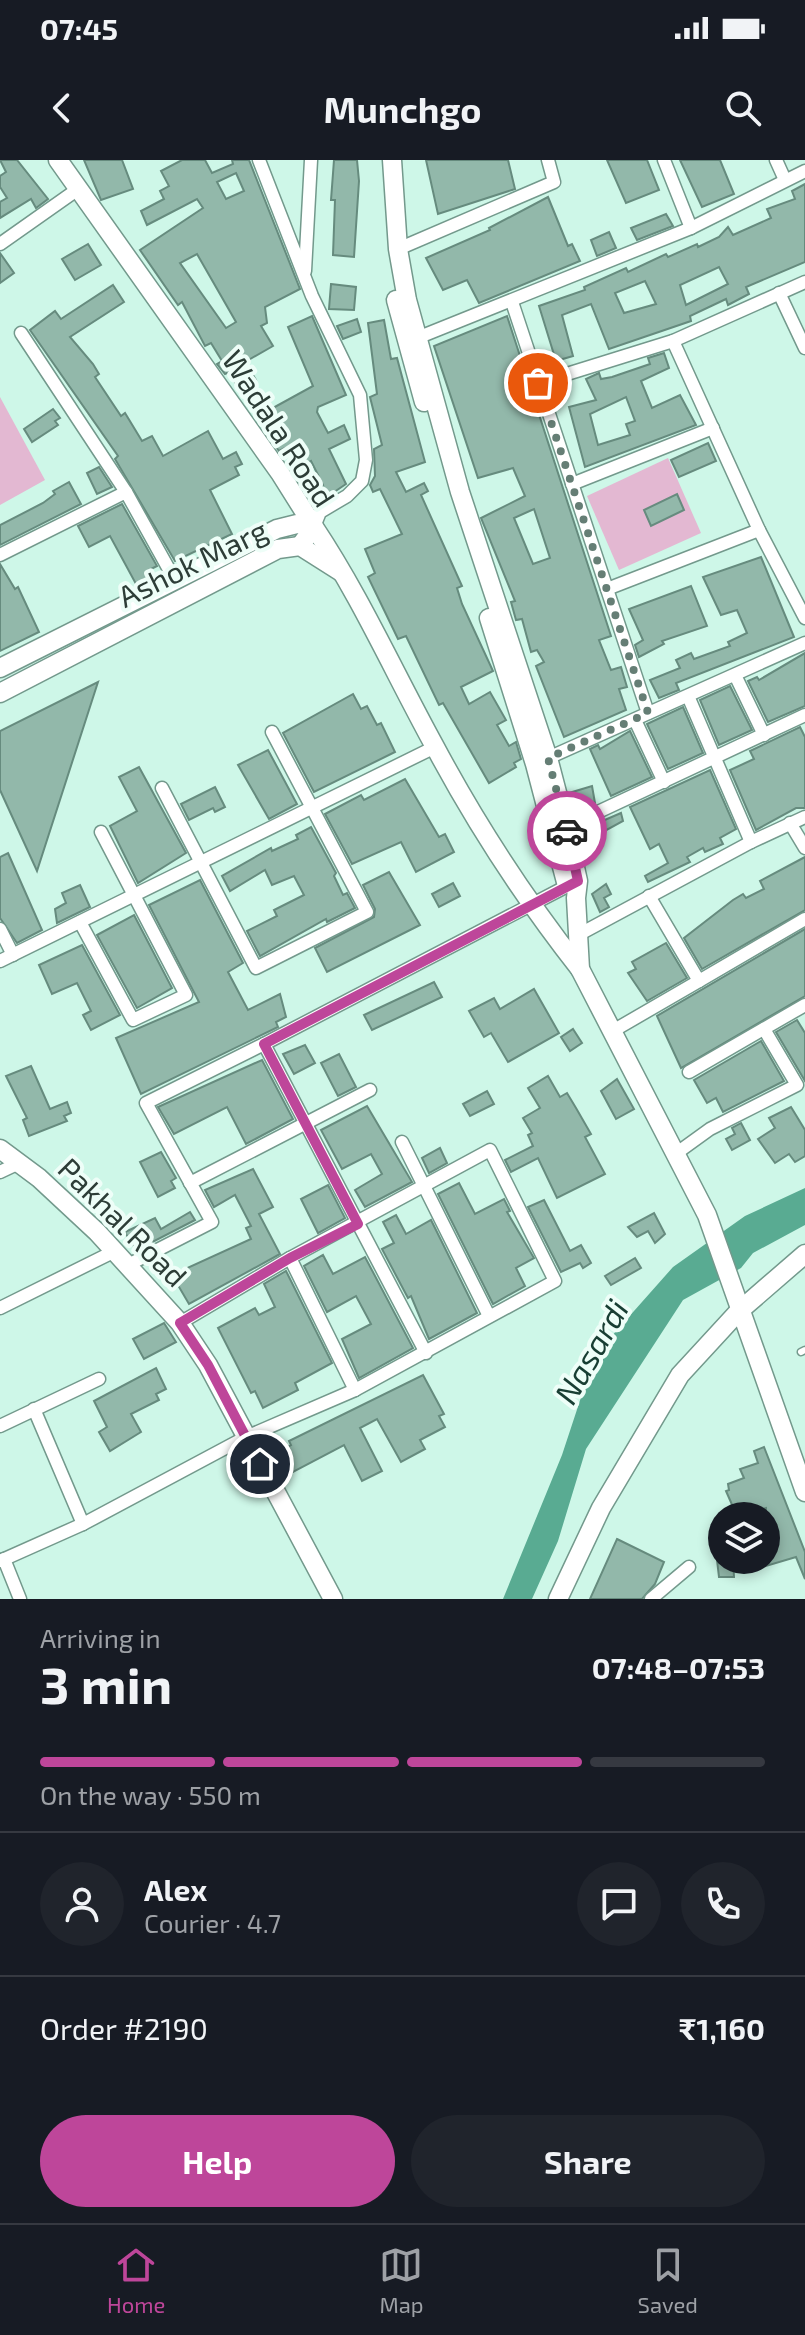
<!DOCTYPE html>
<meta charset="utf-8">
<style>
:root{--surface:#171b24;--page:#20242c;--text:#f1f3f6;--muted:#9ea1a6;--line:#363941;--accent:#be469a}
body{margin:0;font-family:"Exo 2",sans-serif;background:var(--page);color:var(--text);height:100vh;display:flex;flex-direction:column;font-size:30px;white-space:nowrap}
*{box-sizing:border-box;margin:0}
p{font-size:26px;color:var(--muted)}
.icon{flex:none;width:44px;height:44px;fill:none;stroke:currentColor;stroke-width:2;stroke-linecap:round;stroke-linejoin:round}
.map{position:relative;height:1439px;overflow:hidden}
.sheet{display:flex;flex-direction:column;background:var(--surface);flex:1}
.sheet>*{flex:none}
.fabs{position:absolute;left:708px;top:1342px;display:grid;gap:16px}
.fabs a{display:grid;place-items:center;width:72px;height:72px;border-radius:50%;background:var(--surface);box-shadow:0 4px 12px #0003;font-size:40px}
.pin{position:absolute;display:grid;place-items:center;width:68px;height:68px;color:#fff;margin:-34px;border:4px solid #fff;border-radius:50%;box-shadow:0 2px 8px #0007}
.courier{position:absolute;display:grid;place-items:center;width:80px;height:80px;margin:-40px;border:6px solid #be469a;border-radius:50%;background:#fff;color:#222;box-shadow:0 2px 10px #0007}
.summary em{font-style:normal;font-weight:700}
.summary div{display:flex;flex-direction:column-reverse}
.summary{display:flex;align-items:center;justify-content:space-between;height:136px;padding:0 40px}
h1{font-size:52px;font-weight:700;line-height:60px}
.bar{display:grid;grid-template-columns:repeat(4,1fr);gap:12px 8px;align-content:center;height:96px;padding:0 40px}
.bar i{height:10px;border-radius:6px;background:var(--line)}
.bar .selected{background:var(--accent)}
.bar p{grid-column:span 4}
.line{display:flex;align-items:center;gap:20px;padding:0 40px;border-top:2px solid var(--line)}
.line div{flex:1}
.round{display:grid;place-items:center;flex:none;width:84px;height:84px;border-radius:42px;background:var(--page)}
.cta{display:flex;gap:16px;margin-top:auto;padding:16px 40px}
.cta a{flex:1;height:92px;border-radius:48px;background:var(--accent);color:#fff;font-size:32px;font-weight:700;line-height:92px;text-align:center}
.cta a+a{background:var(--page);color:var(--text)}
.status{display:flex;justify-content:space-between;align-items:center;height:56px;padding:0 40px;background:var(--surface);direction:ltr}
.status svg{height:22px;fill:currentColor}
header{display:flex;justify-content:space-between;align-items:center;height:104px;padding:0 40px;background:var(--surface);font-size:36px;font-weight:700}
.tab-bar{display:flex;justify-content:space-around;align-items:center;height:112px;border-top:2px solid var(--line);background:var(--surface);font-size:22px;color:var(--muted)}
.tab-bar a{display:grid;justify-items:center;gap:4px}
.tab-bar .selected{color:var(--accent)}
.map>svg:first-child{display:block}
</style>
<div class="status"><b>07:45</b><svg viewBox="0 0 49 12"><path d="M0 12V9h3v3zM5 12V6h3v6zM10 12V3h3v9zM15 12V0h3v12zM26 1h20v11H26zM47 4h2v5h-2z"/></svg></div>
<header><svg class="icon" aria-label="back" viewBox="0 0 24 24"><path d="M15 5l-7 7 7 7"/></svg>Munchgo<svg class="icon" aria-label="search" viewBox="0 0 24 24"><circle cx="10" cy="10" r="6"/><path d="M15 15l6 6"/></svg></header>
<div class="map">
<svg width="805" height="1439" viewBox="0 0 805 1439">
<rect width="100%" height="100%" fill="#cef7e8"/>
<!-- green -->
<g fill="#e3b8d2">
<polygon points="0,237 45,320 0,345"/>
<polygon points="668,298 701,373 619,410 587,336"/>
</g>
<!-- water -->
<polygon fill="#59ab92" points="805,1028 805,1065 753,1093 741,1108 683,1140 586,1289 558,1381 532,1439 503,1439 562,1295 595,1195 673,1107 745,1056"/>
<!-- building -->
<g fill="#92b8aa" stroke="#668b7e" stroke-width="2" fill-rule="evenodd">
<polygon points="0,0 17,0 48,39 36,48 31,39 0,58 0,42 7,38 0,27 0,16 6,12"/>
<polygon points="84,0 122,0 133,29 101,40"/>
<path d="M182,0H205L212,13L233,4L232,0H249L300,129L265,147L267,163L261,166L273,186L245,202L256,220L249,225L252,230L243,236L229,212L225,214L217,204L222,201L211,183L205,186L182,142L178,145L140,90L203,48L197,39L147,65L141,51L164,39L160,31L169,26L161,11ZM236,13L244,31L226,39L217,22ZM197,94L236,162L226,168L180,103Z"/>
<polygon points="334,0 357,0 359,21 354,97 333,95 335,40 331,40"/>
<polygon points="426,0 508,0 515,29 438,54"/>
<polygon points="607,0 647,0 659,30 626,43"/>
<polygon points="680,0 720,0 734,34 702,47"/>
<path d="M805,24V102L746,127L749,134L728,145L726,139L690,156L691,161L609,189L591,144L562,155L573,196L556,201L539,146L585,130L584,127L626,108L628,112L666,94L668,97L697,84L698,87L719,77L728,67L733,75L771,58L767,49L795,39L792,31ZM719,107L728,124L686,145L680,125ZM645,121L656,144L624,153L615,133Z"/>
<polygon points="548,37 568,86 572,84 580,101 479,143 467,120 443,130 426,98 490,70 489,68"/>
<polygon points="666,54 673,66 637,80 631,68"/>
<polygon points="609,72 616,88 597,96 591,80"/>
<polygon points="88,84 101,105 75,120 62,99"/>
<polygon points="0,93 14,113 0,123"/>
<polygon points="331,124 356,127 354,150 329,149"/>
<polygon points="113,125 124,142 70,177 93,204 99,214 95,217 121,256 125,253 142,281 152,276 163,296 208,271 223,299 236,292 242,304 235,307 239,315 210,330 232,374 175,401 115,299 118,296 30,170 55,151 61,159"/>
<polygon points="312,156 346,235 318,247 317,252 328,273 344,265 350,279 329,289 346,324 318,343 312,330 323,325 311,301 304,305 300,298 292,302 285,288 279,291 268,276 273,274 262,254 313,226 288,167"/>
<path d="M507,156L611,476L599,480L611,510L621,507L627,527L619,529L626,550L564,577L536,506L544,502L537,490L531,492L522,459L516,460L511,442L515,441L481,358L525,336L513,308L478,318L434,186ZM534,349L550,398L533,404L514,358Z"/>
<polygon points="357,159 361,172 343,179 337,166"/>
<polygon points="384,160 391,199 397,198 425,302 396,312 406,332 424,323 428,331 421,335 462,426 457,428 462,444 493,511 461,527 469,544 490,532 506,560 497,565 509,586 516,582 521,599 514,603 516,607 489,623 443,543 439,545 406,476 398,479 368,417 375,413 365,389 402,374 380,329 373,332 370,325 375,316 374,289 382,285 370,237 377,234 368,163"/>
<path d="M664,193L669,208L641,221L652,248L680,235L696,265L585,307L569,247L596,240L586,219L599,213L601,219L612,217L650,204L648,198ZM626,237L635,261L626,264L630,275L598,285L590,254Z"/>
<polygon points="53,249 60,258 55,261 58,265 32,282 24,269"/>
<polygon points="708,283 716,301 679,317 671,300"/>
<polygon points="99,307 112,327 97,334 87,313"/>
<polygon points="69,322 81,344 0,385 0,365 43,343 55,334 53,331"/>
<polygon points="677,334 684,350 651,366 644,350"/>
<polygon points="122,344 157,406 149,410 152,416 136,424 110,376 89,387 78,366"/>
<polygon points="761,397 794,477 676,523 679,530 659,538 650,520 680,508 676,500 691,493 694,499 730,486 728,482 747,473 737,450 721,455 703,417"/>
<polygon points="0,404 15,429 18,427 39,472 0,491"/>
<polygon points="691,426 707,466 662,481 664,484 639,497 635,485 643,480 629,449"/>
<polygon points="805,493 805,546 768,562 748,521 757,517 759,520"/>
<polygon points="98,522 37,711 0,630 0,571"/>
<polygon points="730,526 752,570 719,585 700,540"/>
<polygon points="353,534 361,549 367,546 377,565 381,563 395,592 314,632 283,573"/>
<polygon points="683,547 703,593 668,609 647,564"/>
<polygon points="800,567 805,577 805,648 796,648 756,670 730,610 754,599 750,591"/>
<polygon points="630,571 652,617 611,636 590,589 598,585 600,589"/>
<polygon points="268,590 297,644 269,659 238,605"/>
<polygon points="139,607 186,693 138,723 110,666 137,651 119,617"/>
<polygon points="710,610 736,669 720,678 723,684 705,692 703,688 687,697 690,702 648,722 645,716 668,703 659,684 650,689 630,647"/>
<polygon points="405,619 439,677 445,674 454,692 416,712 401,682 352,704 325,654 361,635 364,640"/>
<polygon points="592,626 595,643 584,649 582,642 573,645 569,633"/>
<polygon points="215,627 225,647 215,652 213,648 189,660 181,644"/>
<polygon points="621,653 623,661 599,674 602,686 587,692 584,682 590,680 586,668"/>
<polygon points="311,667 336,713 334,716 343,735 347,733 355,748 327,762 326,759 260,796 247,771 277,756 274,750 304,735 294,716 272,725 265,710 230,731 222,716 271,688 272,691 298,679 296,675"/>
<polygon points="8,693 42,770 17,783 0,758 0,697"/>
<polygon points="805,697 805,750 702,809 684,778 733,740 743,734 746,738 764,729 760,721"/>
<polygon points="389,712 420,765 327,812 315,788 374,757 375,749 363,725"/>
<polygon points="200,720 243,803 228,812 248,850 280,834 286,857 276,862 278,867 141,934 116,878 199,842 149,745"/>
<polygon points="453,723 460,736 439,747 432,734"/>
<polygon points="606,724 611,734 604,738 609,747 600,752 592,734"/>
<polygon points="80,725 90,747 57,763 55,749 66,743 62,733"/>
<polygon points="134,755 172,828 137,848 97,775"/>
<polygon points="805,769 805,836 681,908 657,856"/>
<polygon points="666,783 687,818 647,841 628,813 636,809 632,802"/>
<polygon points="82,785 120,855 91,870 83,855 91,851 77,823 52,834 39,805"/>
<polygon points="434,822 442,837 372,870 364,855"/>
<polygon points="534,829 559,873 508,902 491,873 484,877 469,851 494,838 500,849"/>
<polygon points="797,860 805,873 805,921 776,872"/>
<polygon points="573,869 582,883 570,891 561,877"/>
<polygon points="761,881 784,921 723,952 716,938 707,943 694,920"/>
<polygon points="305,885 315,903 294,914 283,894"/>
<polygon points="339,894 356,927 338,936 321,903"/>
<polygon points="262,900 293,959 246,984 227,947 174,974 158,947"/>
<polygon points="31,906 50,949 67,942 71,953 64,956 67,961 29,976 23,960 27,958 6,916"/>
<polygon points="548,916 560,937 567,933 576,948 591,974 585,977 605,1014 557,1038 538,998 511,1012 505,1000 533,986 528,975 532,973 523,958 540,948 528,928"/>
<polygon points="617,919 634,949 616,959 601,931"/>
<polygon points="487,931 494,944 470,956 463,944"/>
<polygon points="367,946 412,1022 365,1047 355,1030 382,1014 371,994 342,1009 321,970"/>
<polygon points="791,947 805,970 805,996 795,1002 789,994 775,1003 758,979 775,968 769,958"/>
<polygon points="741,963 750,980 732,990 726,979 735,974 732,968"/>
<polygon points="440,988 447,1003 429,1013 422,998"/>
<polygon points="161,992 176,1018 171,1021 175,1028 158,1037 140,1002"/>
<polygon points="253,1009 273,1047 259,1054 280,1094 189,1144 172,1115 251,1079 246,1068 251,1066 235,1035 214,1047 205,1030"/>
<polygon points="459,1023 475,1054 504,1039 510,1051 507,1052 534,1098 516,1108 525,1126 493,1144 438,1034"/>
<polygon points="328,1025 345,1058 318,1073 301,1039"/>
<polygon points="544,1040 570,1091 581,1085 591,1103 583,1108 580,1103 561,1112 528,1047"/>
<polygon points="190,1052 195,1060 141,1088 132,1085 125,1072 155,1058 161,1069"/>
<polygon points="654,1053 665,1074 655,1083 648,1071 637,1077 628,1067"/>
<polygon points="396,1055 406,1074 431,1060 477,1153 429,1179 411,1136 408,1138 382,1089 394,1083 383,1062"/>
<polygon points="323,1095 333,1114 365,1097 413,1188 359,1218 342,1179 371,1164 356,1136 327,1152 304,1106"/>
<polygon points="635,1098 641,1108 611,1125 605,1116"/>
<polygon points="286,1111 332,1203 295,1223 298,1230 263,1248 255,1231 251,1233 218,1168 255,1148 259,1155 275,1147 264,1124"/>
<polygon points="164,1163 176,1182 144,1199 133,1179"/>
<polygon points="156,1208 166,1229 156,1234 159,1240 131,1254 141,1272 110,1291 99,1272 107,1267 94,1241"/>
<polygon points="423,1215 444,1254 439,1256 445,1267 420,1280 425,1289 401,1302 377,1259 360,1268 382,1311 362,1321 344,1285 293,1312 282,1290 291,1285 289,1281"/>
<polygon points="764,1287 805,1392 805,1419 796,1397 766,1406 766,1348 737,1356 726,1331 729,1330 728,1324 744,1318 740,1309 758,1303 754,1291"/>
<polygon points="617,1379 664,1402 655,1424 642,1439 590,1439"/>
<polygon points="717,1400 733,1400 734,1417 719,1417"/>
</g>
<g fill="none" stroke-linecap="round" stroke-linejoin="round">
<defs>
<polyline id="lane" points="801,1192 805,1190"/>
<g id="street">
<polyline points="259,0 312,136 360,235 366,300 362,321 347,336 320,352 314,367"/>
<polyline points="664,0 691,68"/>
<polyline points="776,0 785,20"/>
<polyline points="0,84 71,34"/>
<polyline points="398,89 554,22 548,0"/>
<polyline points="305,111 311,0"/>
<polyline points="779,133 805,188"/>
<polyline points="512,142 648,553"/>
<polyline points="21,173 126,332"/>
<polyline points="412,180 691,68 805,11"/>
<polyline points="673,181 759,370 805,458"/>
<polyline points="538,223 673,181 805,122"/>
<polyline points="572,324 713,268"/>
<polyline points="0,395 126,332 176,422"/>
<polyline points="607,429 759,370"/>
<polyline points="735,515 764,575"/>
<polyline points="688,536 751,682"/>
<polyline points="635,560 664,622"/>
<polyline points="548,598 805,483"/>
<polyline points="162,628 256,808 367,752 272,572"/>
<polyline points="790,663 805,688"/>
<polyline points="566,667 805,555"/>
<polyline points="649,736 699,821 805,759"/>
<polyline points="80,762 133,860 186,835 101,672"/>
<polyline points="0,769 13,795"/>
<polyline points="578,775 751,682 805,657"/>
<polyline points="0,801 435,587"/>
<polyline points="611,872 699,821"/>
<polyline points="689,912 805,845"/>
<polyline points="402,982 488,1154"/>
<polyline points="674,995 710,969 797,925 764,869"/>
<polyline points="0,1012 19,1003"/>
<polyline points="190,1023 370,930"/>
<polyline points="290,1098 355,1230"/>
<polyline points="128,1105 212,1062 146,943 264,884"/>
<polyline points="0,1148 115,1091"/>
<polyline points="426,1193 264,884 573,723"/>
<polyline points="34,1249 83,1364"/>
<polyline points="0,1266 99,1219"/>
<polyline points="4,1399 20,1439"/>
<polyline points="0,1401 83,1364 246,1277 355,1230 555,1121 490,990 290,1098 180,1163"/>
<polyline points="651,1439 689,1407"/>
</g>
<g id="secondary">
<polyline points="58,0 280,313 314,367 300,386"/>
<polyline points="392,0 398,89 407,140 460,332 548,598 566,667 578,721 576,738 580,809 707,1055 805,1332"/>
<polyline points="396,140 424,242"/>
<polyline points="489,458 535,604 566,722"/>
<path d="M0,508L277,369L297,364L314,367C360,436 394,512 434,585C476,664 525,739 580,809"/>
<polyline points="0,533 278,389 300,386 341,412"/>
<polyline points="0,989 39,1018 97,1072 180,1163 208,1205 333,1439"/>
<polyline points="558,1439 601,1348 680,1215 738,1152 805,1094"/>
</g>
</defs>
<!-- lane casing -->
<use href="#lane" stroke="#73998c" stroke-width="9"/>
<!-- street casing -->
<use href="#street" stroke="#73998c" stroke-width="15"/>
<!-- secondary casing -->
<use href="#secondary" stroke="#73998c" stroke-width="21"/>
<!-- lane -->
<use href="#lane" stroke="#fff" stroke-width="6"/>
<!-- street -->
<use href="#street" stroke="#fff" stroke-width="12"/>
<!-- secondary -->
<use href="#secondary" stroke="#fff" stroke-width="18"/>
</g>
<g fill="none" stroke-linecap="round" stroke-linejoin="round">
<!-- done -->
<polyline stroke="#657e75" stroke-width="8" stroke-dasharray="0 14.4" points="538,223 648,553 548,598 567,671"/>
<!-- route -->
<polyline stroke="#be469a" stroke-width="10" points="260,1304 208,1205 180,1163 290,1098 358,1064 264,884 578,721 567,671"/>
</g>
<g text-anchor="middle" stroke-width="8" stroke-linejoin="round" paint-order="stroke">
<!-- street labels -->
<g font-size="30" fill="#2d3d37" stroke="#eefef8">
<text transform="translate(278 269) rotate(57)" y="10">Wadala Road</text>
<text transform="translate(193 404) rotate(-26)" y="10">Ashok Marg</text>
<text transform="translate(122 1063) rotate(45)" y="10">Pakhal Road</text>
</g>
<!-- water labels -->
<g font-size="32" font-style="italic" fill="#183e33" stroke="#eefef8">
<text transform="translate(592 1192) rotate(-60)" y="11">Nasardi</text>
</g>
</g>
</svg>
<div class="fabs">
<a><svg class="icon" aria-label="layers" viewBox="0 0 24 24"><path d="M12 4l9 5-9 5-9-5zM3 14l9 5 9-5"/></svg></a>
</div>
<div class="pin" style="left:538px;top:223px;background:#ea580c"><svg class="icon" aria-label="bag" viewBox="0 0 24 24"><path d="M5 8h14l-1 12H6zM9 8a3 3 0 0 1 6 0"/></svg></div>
<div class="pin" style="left:260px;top:1304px;background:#1f2937"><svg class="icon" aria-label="home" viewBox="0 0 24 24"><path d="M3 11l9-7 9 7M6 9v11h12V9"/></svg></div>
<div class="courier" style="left:567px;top:671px"><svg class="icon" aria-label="car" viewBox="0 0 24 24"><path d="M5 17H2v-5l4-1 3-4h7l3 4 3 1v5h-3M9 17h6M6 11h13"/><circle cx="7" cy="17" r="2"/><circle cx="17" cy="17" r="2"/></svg></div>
</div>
<section class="sheet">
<div class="summary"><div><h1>3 min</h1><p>Arriving in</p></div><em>07:48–07:53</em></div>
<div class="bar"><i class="selected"></i><i class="selected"></i><i class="selected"></i><i></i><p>On the way · 550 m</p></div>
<div class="line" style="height:144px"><a class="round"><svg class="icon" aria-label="person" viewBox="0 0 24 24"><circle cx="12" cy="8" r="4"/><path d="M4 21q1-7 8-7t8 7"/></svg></a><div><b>Alex</b><p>Courier · 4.7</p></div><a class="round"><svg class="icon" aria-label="chat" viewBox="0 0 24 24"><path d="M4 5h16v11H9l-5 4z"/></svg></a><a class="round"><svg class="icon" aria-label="phone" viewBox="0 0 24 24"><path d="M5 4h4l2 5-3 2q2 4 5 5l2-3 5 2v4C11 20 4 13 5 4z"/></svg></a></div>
<div class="line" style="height:104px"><div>Order #2190</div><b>₹1,160</b></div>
<div class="cta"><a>Help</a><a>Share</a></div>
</section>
<nav class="tab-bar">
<a class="selected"><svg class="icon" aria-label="home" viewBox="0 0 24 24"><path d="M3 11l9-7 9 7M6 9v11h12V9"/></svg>Home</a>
<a><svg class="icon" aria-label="map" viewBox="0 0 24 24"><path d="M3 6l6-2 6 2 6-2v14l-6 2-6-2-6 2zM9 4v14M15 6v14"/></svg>Map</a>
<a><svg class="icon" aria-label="saved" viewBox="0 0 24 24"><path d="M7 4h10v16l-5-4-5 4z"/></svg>Saved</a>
</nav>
